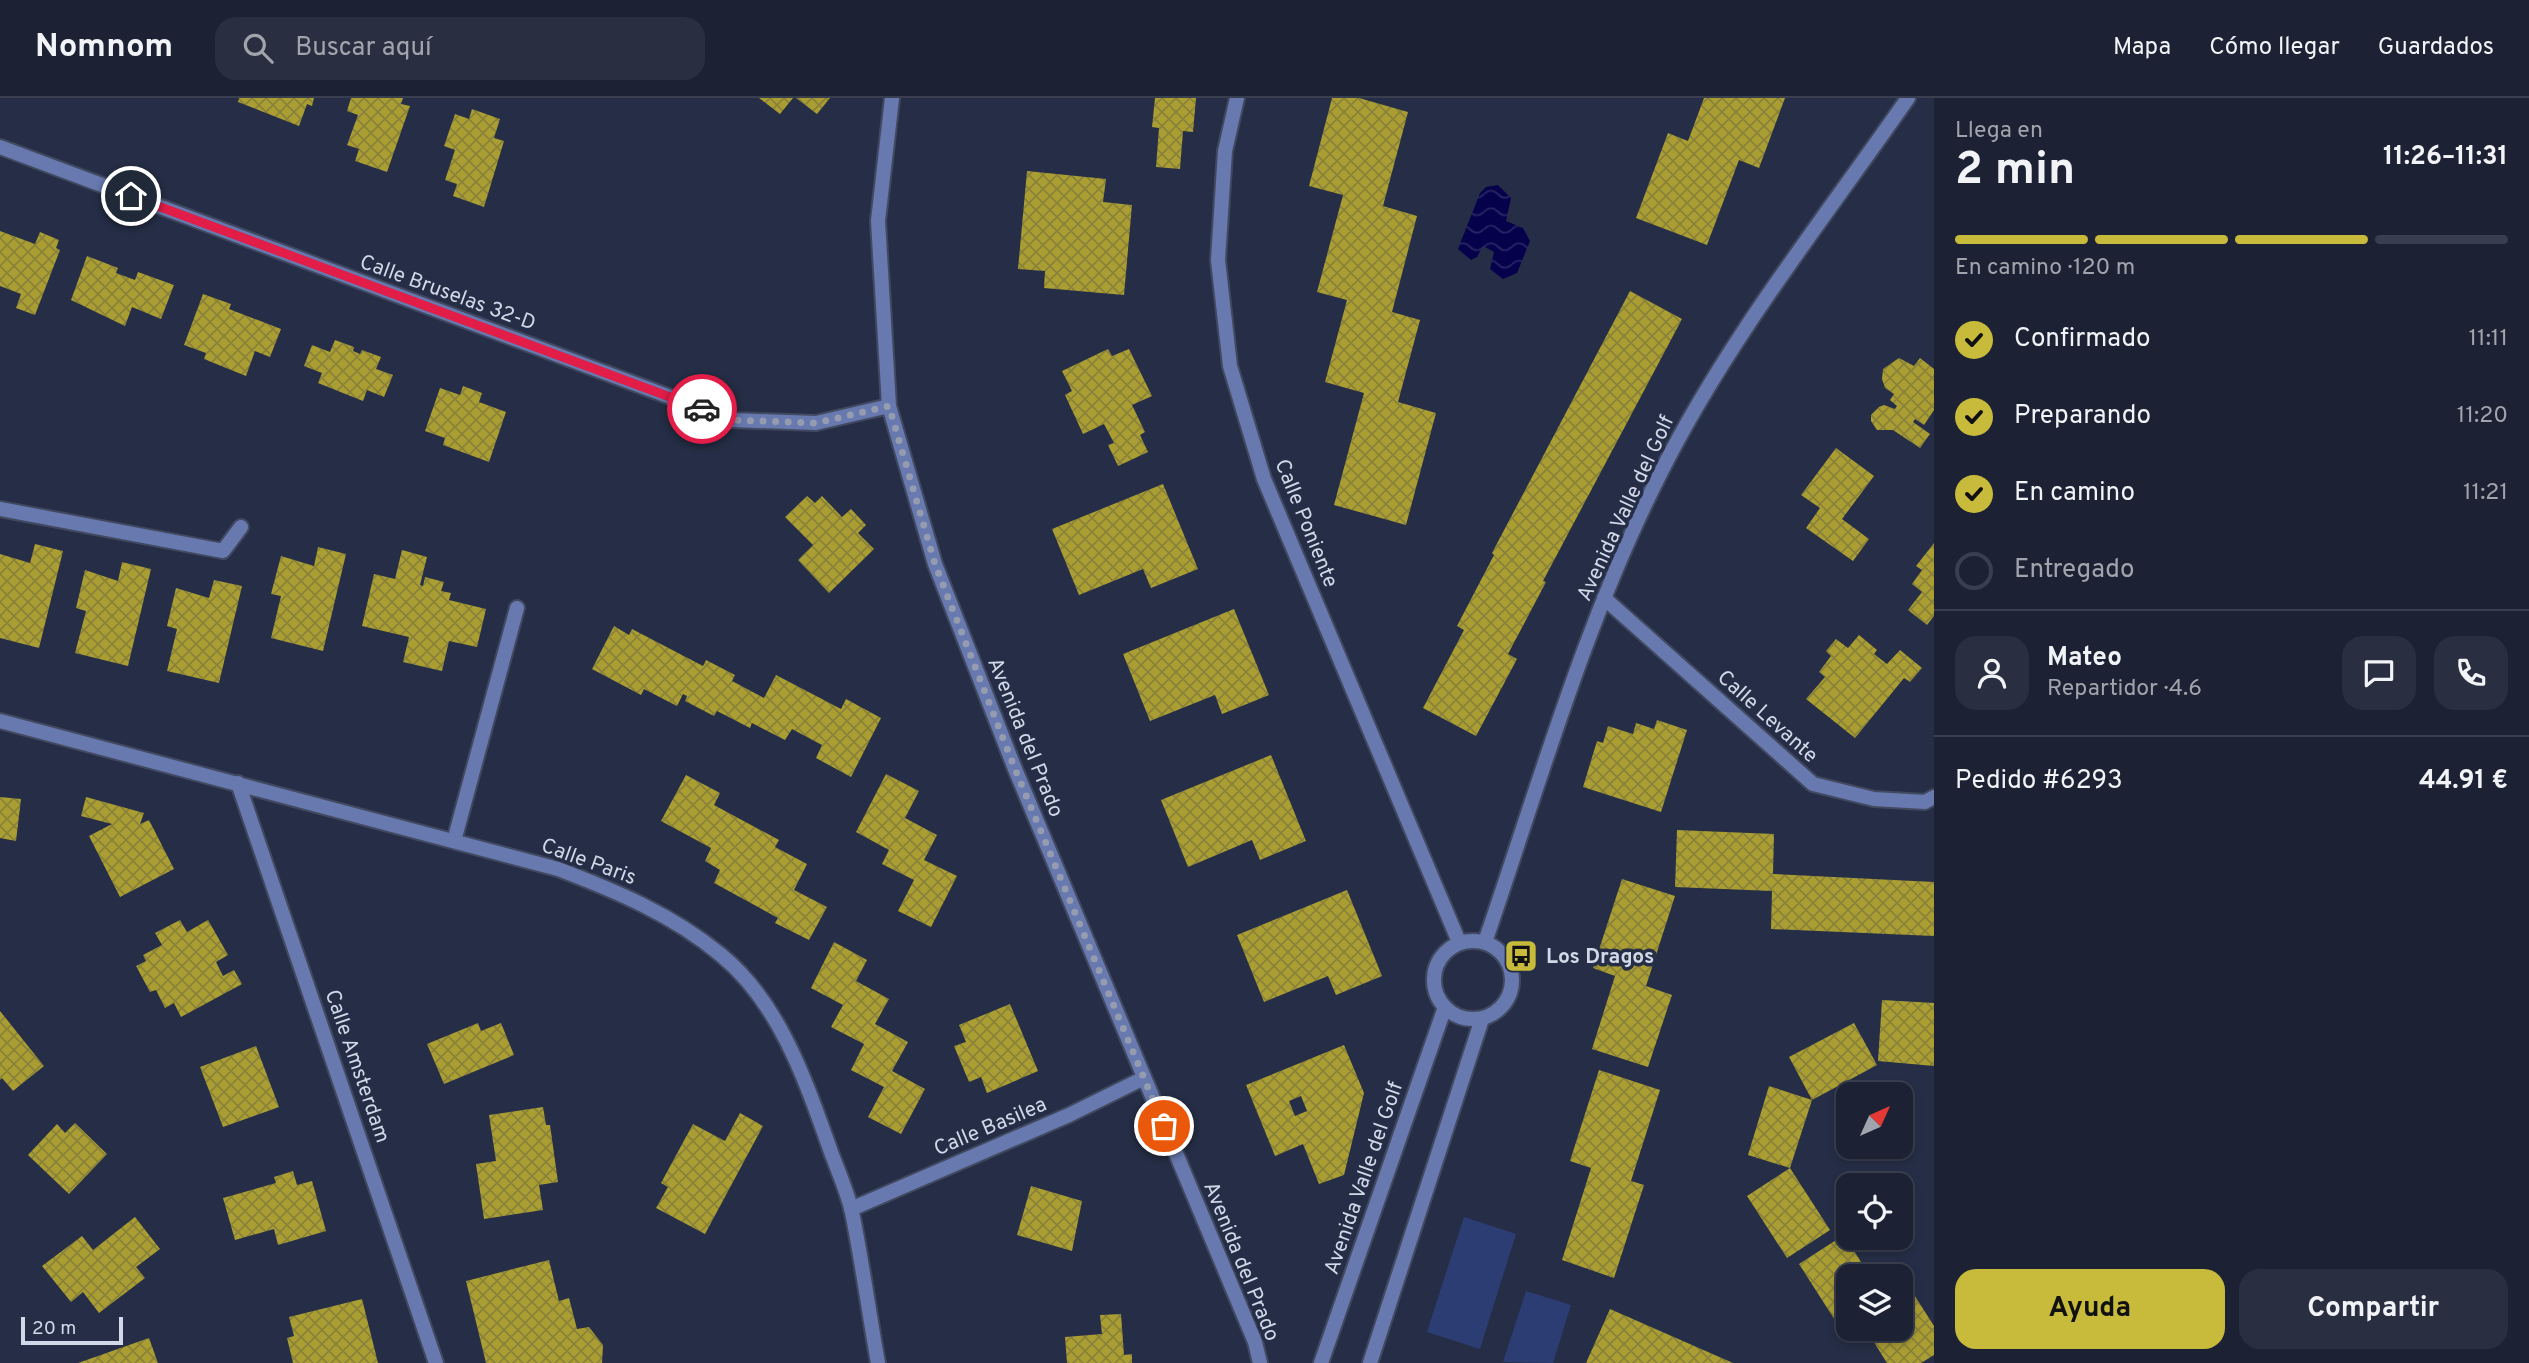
<!DOCTYPE html>
<html lang="es">
<meta charset="utf-8">
<style>
:root{--surface:#1c2234;--page:#292f40;--text:#f1f3f6;--muted:#a0a4ac;--line:#3a3f4f;--accent:#c8bb3b}
body{margin:0;font-family:Overpass,sans-serif;background:var(--page);color:var(--text);height:100vh;display:flex;flex-direction:column;font-size:26px;white-space:nowrap}
*{box-sizing:border-box;margin:0}
p{font-size:23px;color:var(--muted)}
.icon{flex:none;width:38px;height:38px;fill:none;stroke:currentColor;stroke-width:2;stroke-linecap:round;stroke-linejoin:round}
.map{position:relative;flex:1;overflow:hidden}
.sheet{display:flex;flex-direction:column;background:var(--surface);width:595px}
.sheet>*{flex:none}
.needle{width:46px;rotate:45deg}
.controls{position:absolute;left:1836px;top:984px;display:grid;gap:14px}
.controls a{display:grid;place-items:center;width:77px;height:77px;border-radius:14px;background:var(--surface);box-shadow:0 4px 10px #0003,0 0 0 2px var(--line);font-size:35px}
.scale{position:absolute;left:21px;bottom:18px;width:102px;box-sizing:border-box;padding-left:7px;border:4px solid #d1d8e8;border-top:0;font-size:19px;line-height:24px;white-space:nowrap;color:#d1d8e8;-webkit-text-stroke:5px #252e46;paint-order:stroke}
.pin{position:absolute;display:grid;place-items:center;width:60px;height:60px;color:#fff;margin:-30px;border:4px solid #fff;border-radius:50%;box-shadow:0 2px 7px #0007}
.courier{position:absolute;display:grid;place-items:center;width:70px;height:70px;margin:-35px;border:5px solid #e11d48;border-radius:50%;background:#fff;color:#222;box-shadow:0 2px 9px #0007}
.headline em{font-style:normal;font-weight:700}
.headline div{display:flex;flex-direction:column-reverse}
.headline{display:flex;align-items:center;justify-content:space-between;height:119px;padding:0 21px}
h1{font-size:46px;font-weight:700;line-height:52px}
.bar{display:grid;grid-template-columns:repeat(4,1fr);gap:10px 7px;align-content:center;height:84px;padding:0 21px}
.bar i{height:9px;border-radius:5px;background:var(--line)}
.bar .active{background:var(--accent)}
.bar p{grid-column:span 4}
.line{display:flex;align-items:center;gap:18px;padding:0 21px;border-top:2px solid var(--line)}
.line div{flex:1}
.round{display:grid;place-items:center;flex:none;width:74px;height:74px;border-radius:21px;background:var(--page)}
ol{padding:0 21px;list-style:none}
li{display:flex;align-items:center;gap:21px;height:77px}
li p{margin-inline-start:auto}
li .icon{padding:7px;border-radius:50%;background:var(--accent);color:#111;stroke-width:4}
li:last-child{color:var(--muted)}
li i{width:38px;height:38px;border:4px solid var(--line);border-radius:50%}
.action{display:flex;gap:14px;margin-top:auto;padding:14px 21px}
.action a{flex:1;height:80px;border-radius:21px;background:var(--accent);color:#111;font-size:28px;font-weight:700;line-height:80px;text-align:center}
.action a+a{background:var(--page);color:var(--text)}
header{display:flex;align-items:center;gap:42px;box-sizing:border-box;height:98px;padding:0 35px;background:var(--surface);border-bottom:2px solid var(--line)}
header strong{font-size:33px}
nav{display:flex;gap:38px;margin-inline-start:auto;font-size:24px}
.search{width:490px;height:63px;background:var(--page);display:flex;align-items:center;gap:18px;box-sizing:border-box;padding:0 24px;border-radius:21px;color:var(--muted);font-size:26px}
main{display:flex;flex:1;min-height:0}
.map>svg:first-child{display:block}
</style>
<header>
<strong>Nomnom</strong>
<div class="search"><svg class="icon" aria-label="search" viewBox="0 0 24 24"><circle cx="10" cy="10" r="6"/><path d="M15 15l6 6"/></svg>Buscar aquí</div>
<nav><a>Mapa</a><a>Cómo llegar</a><a>Guardados</a></nav>
</header>
<main>
<div class="map">
<svg width="1934" height="1265" viewBox="0 0 1934 1265">
<defs>
<pattern id="water-waves" width="16" height="10" patternUnits="userSpaceOnUse" patternTransform="scale(1.75)"><rect width="16" height="10" fill="#05014b"/><path d="M0 5q4-4 8 0t8 0" fill="none" stroke="#282565"/></pattern>
<pattern id="building-cross-hatch" width="8" height="8" patternUnits="userSpaceOnUse" patternTransform="scale(1.75)"><rect width="8" height="8" fill="#aa9e33"/><path d="M0 0l8 8M0 8l8-8" fill="none" stroke="#8a8239"/></pattern>
</defs>
<rect width="100%" height="100%" fill="#252e46"/>
<!-- grass -->
<g fill="#2c3d73">
<polygon points="1464,1119 1516,1136 1480,1251 1427,1234"/>
<polygon points="1526,1193 1571,1207 1553,1265 1503,1264"/>
</g>
<!-- water -->
<polygon fill="url(#water-waves)" points="1498,87 1511,100 1506,123 1523,130 1530,143 1517,175 1503,181 1490,171 1494,154 1483,148 1477,159 1471,162 1458,151 1480,95 1486,89"/>
<!-- building -->
<g fill="url(#building-cross-hatch)" fill-rule="evenodd">
<polygon points="239,0 314,0 312,8 307,6 299,28 238,4"/>
<polygon points="351,0 403,0 401,6 410,8 387,74 355,63 359,51 347,47 358,17 347,13"/>
<polygon points="759,0 793,0 780,16"/>
<polygon points="796,0 830,0 817,16"/>
<polygon points="1155,0 1196,0 1193,34 1183,33 1180,71 1156,69 1159,30 1152,29"/>
<polygon points="1332,0 1359,0 1408,14 1383,108 1417,118 1392,214 1420,222 1398,304 1436,315 1406,427 1334,407 1364,295 1325,284 1347,202 1317,194 1343,97 1309,88"/>
<polygon points="1704,0 1785,0 1759,70 1739,62 1707,147 1636,120 1668,35 1688,43"/>
<polygon points="472,11 500,21 494,40 504,43 484,109 453,98 457,86 445,82 455,52 444,48 455,16 469,21"/>
<polygon points="1027,73 1106,81 1103,104 1132,107 1124,197 1044,190 1045,173 1018,171"/>
<polygon points="0,133 35,146 40,134 59,142 56,150 60,152 35,217 16,210 21,196 0,188"/>
<polygon points="87,158 118,170 116,175 135,182 138,174 174,187 161,221 132,209 125,228 71,202"/>
<polygon points="1630,193 1682,221 1543,483 1546,484 1508,556 1517,561 1476,638 1423,610 1464,532 1457,528 1494,457 1492,455"/>
<polygon points="203,196 231,206 229,211 281,231 270,259 255,253 246,278 204,261 206,255 184,247"/>
<polygon points="335,242 354,249 353,253 360,256 362,252 381,259 376,271 393,277 384,299 367,292 363,303 318,285 322,275 304,268 312,247 330,254"/>
<polygon points="1108,251 1112,258 1129,251 1152,298 1132,307 1145,334 1140,337 1148,354 1118,368 1108,347 1114,345 1104,326 1083,336 1065,297 1072,293 1062,273"/>
<polygon points="1899,260 1914,268 1920,260 1934,271 1934,312 1924,327 1915,321 1913,324 1930,336 1920,350 1893,332 1877,332 1871,323 1871,317 1879,309 1884,307 1895,311 1897,308 1890,302 1894,296 1885,290 1882,281 1883,271"/>
<polygon points="463,288 482,295 479,304 506,314 489,364 443,347 445,340 425,333 440,290 460,297"/>
<polygon points="1836,350 1874,378 1842,421 1869,441 1853,463 1806,430 1820,410 1801,397"/>
<polygon points="1163,386 1198,471 1151,490 1143,471 1079,497 1052,431"/>
<polygon points="807,398 815,405 822,398 842,419 851,411 866,427 858,435 874,451 829,495 798,462 813,447 785,419"/>
<polygon points="1934,445 1934,518 1927,527 1908,512 1922,494 1912,486 1922,472 1916,468"/>
<polygon points="35,446 63,453 39,550 0,540 0,456 30,465"/>
<polygon points="318,449 346,456 323,553 271,540 281,498 271,496 281,458 314,468"/>
<polygon points="402,452 427,459 420,487 423,488 425,479 444,484 441,493 451,495 449,502 486,511 477,549 449,543 442,573 403,564 409,539 362,528 374,476 395,481"/>
<polygon points="122,464 151,471 128,568 75,555 86,513 76,510 85,472 118,483"/>
<polygon points="214,482 242,488 219,585 167,573 177,531 167,528 176,490 209,500"/>
<polygon points="1234,511 1269,597 1222,616 1215,597 1150,623 1123,556"/>
<polygon points="614,528 629,537 632,531 703,568 706,562 735,577 732,583 764,600 776,577 841,611 846,601 881,620 851,679 816,660 822,647 792,631 785,642 752,625 750,630 717,613 714,618 685,603 687,598 683,596 677,608 644,591 641,597 592,571"/>
<polygon points="1859,537 1877,552 1874,556 1887,566 1900,552 1922,570 1910,584 1904,580 1855,640 1806,601 1825,579 1819,574 1831,558 1826,553 1836,541 1848,550"/>
<polygon points="1657,622 1687,632 1661,714 1583,689 1597,643 1603,645 1608,628 1633,636 1636,625 1654,631"/>
<polygon points="1271,657 1306,743 1260,762 1252,742 1188,769 1161,702"/>
<polygon points="886,676 919,693 905,720 937,737 924,762 957,778 931,829 898,813 914,782 882,766 889,752 856,734"/>
<polygon points="686,677 720,695 714,707 779,742 775,749 807,766 794,792 827,809 809,842 775,825 778,820 714,785 720,772 705,763 711,750 661,723"/>
<polygon points="0,699 21,701 16,743 0,740"/>
<polygon points="86,699 144,715 140,726 149,722 174,771 120,799 89,738 112,726 81,718"/>
<polygon points="1677,732 1774,736 1773,776 1934,784 1934,838 1771,831 1772,793 1675,789"/>
<polygon points="1622,781 1675,798 1646,888 1672,897 1648,969 1592,951 1615,878 1593,870"/>
<polygon points="1347,792 1382,878 1336,897 1328,878 1264,904 1237,837"/>
<polygon points="180,822 187,834 208,822 228,857 216,864 223,878 234,872 242,886 181,919 174,905 165,910 156,892 150,894 136,868 146,863 143,857 162,847 155,835"/>
<polygon points="834,844 867,862 856,883 889,901 875,926 908,944 892,973 925,991 901,1036 868,1019 884,989 851,972 864,946 831,929 843,907 811,890"/>
<polygon points="1882,902 1934,905 1934,968 1878,963"/>
<polygon points="1010,906 1038,973 987,995 981,979 969,984 954,948 966,944 959,927"/>
<polygon points="0,913 44,968 13,993 2,980 0,982"/>
<polygon points="478,925 481,933 501,925 514,957 444,986 427,946"/>
<polygon points="1854,925 1877,967 1812,1002 1789,959"/>
<path d="M1344,947L1364,995L1344,1077L1319,1086L1303,1046L1275,1058L1246,987ZM1301,998L1307,1013L1295,1018L1289,1003Z"/>
<polygon points="256,948 279,1009 223,1029 200,969"/>
<polygon points="1599,972 1660,992 1631,1083 1644,1087 1614,1180 1562,1162 1591,1070 1570,1063"/>
<polygon points="1769,988 1812,1002 1790,1070 1830,1132 1787,1160 1747,1098 1790,1070 1748,1057"/>
<polygon points="543,1009 546,1027 550,1027 558,1084 539,1087 543,1112 484,1121 476,1066 496,1063 489,1017"/>
<polygon points="740,1015 763,1028 705,1136 656,1110 668,1089 661,1085 693,1026 725,1043"/>
<polygon points="75,1025 107,1056 69,1096 28,1057 57,1026 65,1035"/>
<polygon points="293,1073 297,1087 312,1083 326,1133 278,1147 274,1131 235,1142 223,1100 276,1085 274,1079"/>
<polygon points="1031,1088 1082,1103 1072,1153 1017,1137"/>
<polygon points="135,1119 160,1151 136,1169 145,1180 99,1215 83,1194 71,1204 42,1168 82,1138 93,1152"/>
<polygon points="1844,1137 1870,1178 1848,1178 1848,1224 1840,1230 1799,1166"/>
<polygon points="549,1162 559,1203 569,1200 577,1231 589,1229 603,1247 602,1265 486,1265 466,1183"/>
<polygon points="1906,1184 1934,1228 1934,1257 1921,1265 1887,1265 1865,1230 1900,1230 1900,1187"/>
<polygon points="362,1201 378,1265 293,1265 287,1240 294,1238 289,1219"/>
<polygon points="1610,1211 1733,1265 1586,1265"/>
<polygon points="1121,1216 1124,1257 1132,1256 1132,1265 1067,1265 1065,1239 1102,1236 1100,1217"/>
<polygon points="149,1240 158,1265 78,1265"/>
</g>
<g fill="none" stroke-linecap="round" stroke-linejoin="round">
<defs>
<g id="lane">
<polyline points="0,411 223,453 241,429"/>
<polyline points="454,743 517,510"/>
</g>
<g id="street">
<polyline points="892,0 878,123 889,308 935,466 1015,671 1255,1244 1260,1265"/>
<polyline points="1237,0 1225,53 1218,162 1230,268 1264,381 1459,844"/>
<polyline points="0,49 732,322 816,325 889,308"/>
<polyline points="1604,500 1813,686 1874,701 1925,704 1934,699"/>
<path d="M0,623L558,771C616,793 673,817 721,857C780,905 806,984 831,1054C838,1073 847,1093 852,1114C862,1163 869,1215 878,1265"/>
<polyline points="238,685 436,1265"/>
<circle cx="1473" cy="882" r="39"/>
<path d="M1485,844C1539,687 1585,523 1661,374C1728,241 1823,122 1908,0"/>
<polyline points="851,1111 1069,1017 1144,980"/>
<polyline points="1321,1265 1445,909"/>
<polyline points="1370,1265 1482,921"/>
</g>
</defs>
<!-- lane casing -->
<use href="#lane" stroke="#414960" stroke-width="18"/>
<!-- street casing -->
<use href="#street" stroke="#414960" stroke-width="18"/>
<!-- lane -->
<use href="#lane" stroke="#6779ae" stroke-width="14"/>
<!-- street -->
<use href="#street" stroke="#6779ae" stroke-width="14"/>
</g>
<g fill="none" stroke-linecap="round" stroke-linejoin="round">
<!-- done -->
<polyline stroke="#959caf" stroke-width="7" stroke-dasharray="0 12.6" points="702,311 732,322 816,325 889,308 935,466 1015,671 1164,1028"/>
<!-- route -->
<polyline stroke="#e11d48" stroke-width="9" points="131,98 702,311"/>
</g>
<!-- icons -->
<defs>
<symbol id="bus-square" viewBox="-11 -11 22 22"><rect x="-9" y="-9" width="18" height="18" rx="4" fill="#c8bb3b" stroke="#252e46"/><path d="M-5-6H5V4H4V6H2V4H-2V6H-4V4H-5ZM-3.5-4V0h7V-4ZM-3.5 1.2v1.5H-2V1.2ZM2 1.2v1.5H3.5V1.2Z" fill="#111"/></symbol>
</defs>
<g fill-rule="evenodd">
<use href="#bus-square" x="1502" y="839" width="38" height="38"/>
</g>
<g text-anchor="middle" stroke-width="7" stroke-linejoin="round" paint-order="stroke">
<!-- street labels -->
<g font-size="21" fill="#d1d8e8" stroke="#252e46">
<text transform="translate(448 194) rotate(20)" y="7">Calle Bruselas 32-D</text>
<text transform="translate(1625 410) rotate(-65)" y="7">Avenida Valle del Golf</text>
<text transform="translate(1307 425) rotate(68)" y="7">Calle Poniente</text>
<text transform="translate(1768 618) rotate(42)" y="7">Calle Levante</text>
<text transform="translate(1026 639) rotate(68)" y="7">Avenida del Prado</text>
<text transform="translate(589 763) rotate(20)" y="7">Calle Paris</text>
<text transform="translate(358 968) rotate(71)" y="7">Calle Amsterdam</text>
<text transform="translate(990 1028) rotate(-23)" y="7">Calle Basilea</text>
<text transform="translate(1363 1080) rotate(-71)" y="7">Avenida Valle del Golf</text>
<text transform="translate(1242 1163) rotate(68)" y="7">Avenida del Prado</text>
</g>
<!-- poi labels -->
<g font-size="21" font-weight="bold" fill="#d1d8e8" stroke="#252e46" text-anchor="start">
<text x="1546" y="865">Los Dragos</text>
</g>
</g>
</svg>
<div class="controls">
<a><svg class="needle" viewBox="-14 -14 28 28"><path d="M0-13l5 13h-10z" fill="#e53935"/><path d="M0 13l5-13h-10z" fill="#a0a4ac"/></svg></a>
<a><svg class="icon" aria-label="locate" viewBox="0 0 24 24"><circle cx="12" cy="12" r="6"/><path d="M12 2v4M12 18v4M2 12h4M18 12h4"/></svg></a>
<a><svg class="icon" aria-label="layers" viewBox="0 0 24 24"><path d="M12 4l9 5-9 5-9-5zM3 14l9 5 9-5"/></svg></a>
</div>
<div class="scale">20 m</div>
<div class="pin" style="left:1164px;top:1028px;background:#ea580c"><svg class="icon" aria-label="bag" viewBox="0 0 24 24"><path d="M5 8h14l-1 12H6zM9 8a3 3 0 0 1 6 0"/></svg></div>
<div class="pin" style="left:131px;top:98px;background:#1f2937"><svg class="icon" aria-label="home" viewBox="0 0 24 24"><path d="M3 11l9-7 9 7M6 9v11h12V9"/></svg></div>
<div class="courier" style="left:702px;top:311px"><svg class="icon" aria-label="car" viewBox="0 0 24 24"><path d="M5 17H2v-5l4-1 3-4h7l3 4 3 1v5h-3M9 17h6M6 11h13"/><circle cx="7" cy="17" r="2"/><circle cx="17" cy="17" r="2"/></svg></div>
</div>
<section class="sheet">
<div class="headline"><div><h1>2 min</h1><p>Llega en</p></div><em>11:26–11:31</em></div>
<div class="bar"><i class="active"></i><i class="active"></i><i class="active"></i><i></i><p>En camino · 120 m</p></div>
<ol>
<li><svg class="icon" aria-label="check" viewBox="0 0 24 24"><path d="M5 12l5 5 9-10"/></svg>Confirmado<p>11:11</p></li>
<li><svg class="icon" aria-label="check" viewBox="0 0 24 24"><path d="M5 12l5 5 9-10"/></svg>Preparando<p>11:20</p></li>
<li><svg class="icon" aria-label="check" viewBox="0 0 24 24"><path d="M5 12l5 5 9-10"/></svg>En camino<p>11:21</p></li>
<li><i></i>Entregado</li>
</ol>
<div class="line" style="height:126px"><a class="round"><svg class="icon" aria-label="person" viewBox="0 0 24 24"><circle cx="12" cy="8" r="4"/><path d="M4 21q1-7 8-7t8 7"/></svg></a><div><b>Mateo</b><p>Repartidor · 4.6</p></div><a class="round"><svg class="icon" aria-label="chat" viewBox="0 0 24 24"><path d="M4 5h16v11H9l-5 4z"/></svg></a><a class="round"><svg class="icon" aria-label="phone" viewBox="0 0 24 24"><path d="M5 4h4l2 5-3 2q2 4 5 5l2-3 5 2v4C11 20 4 13 5 4z"/></svg></a></div>
<div class="line" style="height:91px"><div>Pedido #6293</div><b>44.91 €</b></div>
<div class="action"><a>Ayuda</a><a>Compartir</a></div>
</section>
</main>
